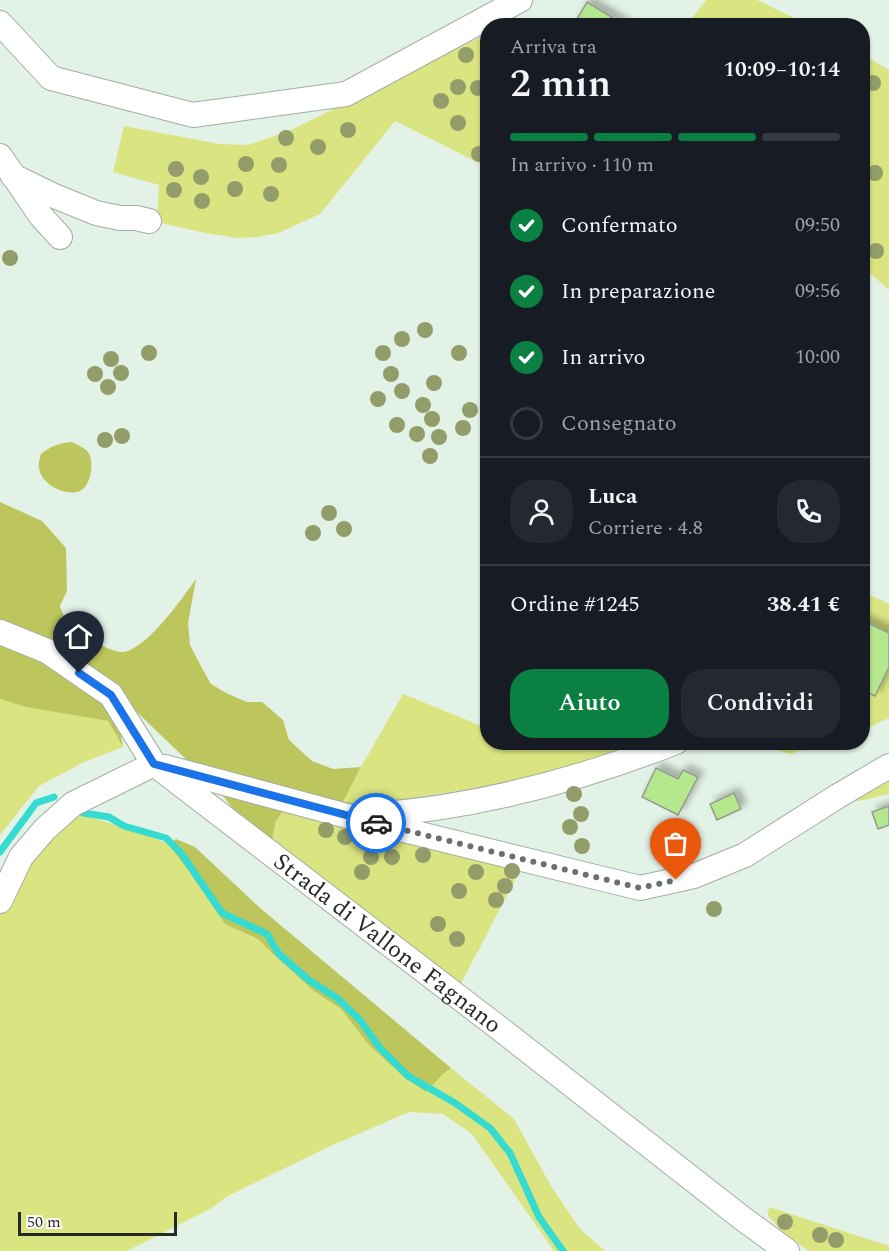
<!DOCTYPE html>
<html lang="it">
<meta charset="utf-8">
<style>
:root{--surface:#171b24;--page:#242831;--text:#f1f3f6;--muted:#9ea1a6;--line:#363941;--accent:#0b8043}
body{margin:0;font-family:Spectral,serif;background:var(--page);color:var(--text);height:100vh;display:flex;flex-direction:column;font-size:22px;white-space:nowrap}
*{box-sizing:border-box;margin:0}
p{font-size:20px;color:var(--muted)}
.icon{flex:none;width:33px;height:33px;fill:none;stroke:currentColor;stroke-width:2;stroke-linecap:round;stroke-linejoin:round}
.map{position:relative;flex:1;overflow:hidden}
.side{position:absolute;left:480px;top:18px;width:390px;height:732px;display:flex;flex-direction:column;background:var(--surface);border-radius:24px;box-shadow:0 2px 4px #0004}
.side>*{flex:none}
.scale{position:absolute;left:18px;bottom:15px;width:159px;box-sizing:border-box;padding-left:6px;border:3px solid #262b27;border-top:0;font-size:16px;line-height:21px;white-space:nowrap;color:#262b27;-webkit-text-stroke:4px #fff;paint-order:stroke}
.pin{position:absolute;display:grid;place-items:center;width:51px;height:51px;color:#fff;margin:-62px -26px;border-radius:50% 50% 50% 0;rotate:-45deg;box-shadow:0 0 6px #0007}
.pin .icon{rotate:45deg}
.courier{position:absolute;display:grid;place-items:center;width:60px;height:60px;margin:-30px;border:4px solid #1a73e8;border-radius:50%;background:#fff;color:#222;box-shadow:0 2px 8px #0007}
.headline em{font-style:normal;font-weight:600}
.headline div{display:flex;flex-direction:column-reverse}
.headline{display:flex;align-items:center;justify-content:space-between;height:102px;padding:0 30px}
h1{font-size:39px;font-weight:600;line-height:45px}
.bar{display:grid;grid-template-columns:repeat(4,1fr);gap:9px 6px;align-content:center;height:72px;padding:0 30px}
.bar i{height:8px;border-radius:4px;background:var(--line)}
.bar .selected{background:var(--accent)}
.bar p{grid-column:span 4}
.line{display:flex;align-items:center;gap:15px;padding:0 30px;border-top:2px solid var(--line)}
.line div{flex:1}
.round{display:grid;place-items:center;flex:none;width:63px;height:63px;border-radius:24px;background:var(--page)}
ol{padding:0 30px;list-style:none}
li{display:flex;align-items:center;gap:18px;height:66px}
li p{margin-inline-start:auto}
li .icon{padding:6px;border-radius:50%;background:var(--accent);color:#fff;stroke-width:4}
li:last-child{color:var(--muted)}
li i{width:33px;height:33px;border:3px solid var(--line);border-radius:50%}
.primary-button{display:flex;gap:12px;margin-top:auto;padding:12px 30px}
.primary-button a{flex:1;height:69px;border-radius:24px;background:var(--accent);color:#fff;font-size:24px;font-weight:600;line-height:69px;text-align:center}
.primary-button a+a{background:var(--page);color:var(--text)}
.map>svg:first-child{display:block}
</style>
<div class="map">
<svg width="889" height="1251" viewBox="0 0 889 1251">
<defs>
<filter id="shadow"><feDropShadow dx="5.5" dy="-5.5" stdDeviation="3" flood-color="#0004"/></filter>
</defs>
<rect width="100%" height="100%" fill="#e3f2e6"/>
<!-- green -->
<g fill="#dae480">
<polygon points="706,0 757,0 809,25 687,25"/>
<polygon points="487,34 487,167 395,121 320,214 278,233 257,237 237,238 205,233 157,222 159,185 113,172 124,126 219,144 248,145 289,131"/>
<polygon points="862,54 889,70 889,290 863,267"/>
<polygon points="863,592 889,604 889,718 863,730"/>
<polygon points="403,694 484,727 487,721 488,742 619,742 632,749 497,785 375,803 343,802 361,767"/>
<polygon points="0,699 26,707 108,721 123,747 84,762 39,786 0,835"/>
<polygon points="755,743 755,742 824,743 790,754"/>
<polygon points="889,774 889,794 859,801 846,799"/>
<polygon points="284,810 523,865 457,991 271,846 276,821"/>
<path d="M72,812L144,833L168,844L188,870L225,924L258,939L274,955L315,992L341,1009L368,1044L405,1078L426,1092C435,1083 440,1075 451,1068L514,1119L551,1186L580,1229L605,1251H554L472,1134L443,1114L409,1112L326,1148L228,1196L210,1209L127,1251H0V915L26,856Z"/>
<polygon points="769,1207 889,1246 889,1251 809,1251 784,1234 768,1215"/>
</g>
<!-- forest -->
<g fill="#bdc65d">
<path d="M72,442C77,445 85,448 88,452C95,462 91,486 80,491C65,497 41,484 39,468C38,464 40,458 41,454C51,446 59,443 72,442Z"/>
<path d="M0,502L42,521L66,548L67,591L60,606C66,625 74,630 90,639C98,644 112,651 120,652C144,654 183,597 196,579L188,623L190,645L203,670L211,684L228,694L247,702H262L283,720L289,740L312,761L333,769L361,767L343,802L375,803L419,797L413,815L284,810L276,821L271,846L242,820L218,790L115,691L0,629Z"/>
<polygon points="0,637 79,680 118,719 123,747 108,721 26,707 0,699"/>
<path d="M176,839L195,847L260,908L451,1068C440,1075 435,1084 426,1092L405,1078L368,1044L341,1009L315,992L274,955L258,939L225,924L188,870L168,844Z"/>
</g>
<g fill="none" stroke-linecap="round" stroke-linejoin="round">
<!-- stream -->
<g stroke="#35dad1" stroke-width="7">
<polyline points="83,813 109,817 124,826 166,838 181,853 222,913 267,934 279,954 310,981 337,998 360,1020 380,1048 408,1076 455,1103 490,1128 510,1153 539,1217 563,1251"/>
<polyline points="0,852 36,803 54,797"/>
</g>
</g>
<!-- building -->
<g fill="#b5e88e" stroke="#939b8e" stroke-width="1.5" filter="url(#shadow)">
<polygon points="587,2 626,26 573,26"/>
<polygon points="862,620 889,633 889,667 875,696 862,690"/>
<polygon points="656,768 678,779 683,770 698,777 678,815 642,797"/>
<polygon points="734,793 741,809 717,820 710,804"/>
<polygon points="889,806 889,825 878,829 872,812"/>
</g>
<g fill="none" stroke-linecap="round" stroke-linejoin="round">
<defs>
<g id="minor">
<polyline points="0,23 51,78 193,115 346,94 520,0"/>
<polyline points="0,156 41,216 60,237"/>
<polyline points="13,176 52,195 96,213 120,218 136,218 149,221"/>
<path id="s1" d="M0,632L47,651L111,695L154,764L499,1028L742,1218L787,1251"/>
<polyline points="165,767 347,816 640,888 694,876 745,855 838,796 889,766"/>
<path d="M370,815C475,808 579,780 676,742"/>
<polyline points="0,901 21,857 45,829 73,804 154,764"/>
</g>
</defs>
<!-- minor casing -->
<use href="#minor" stroke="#a1aea3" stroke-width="26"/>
<!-- minor -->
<use href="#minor" stroke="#fff" stroke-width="24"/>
</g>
<!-- trees -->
<g fill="#939d6a">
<circle cx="466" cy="55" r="8"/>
<circle cx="873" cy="83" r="8"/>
<circle cx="458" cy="87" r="8"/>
<circle cx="478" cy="88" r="8"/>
<circle cx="441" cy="101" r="8"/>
<circle cx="458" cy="123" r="8"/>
<circle cx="348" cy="130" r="8"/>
<circle cx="286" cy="138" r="8"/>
<circle cx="318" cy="147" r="8"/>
<circle cx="479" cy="154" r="8"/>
<circle cx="246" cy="164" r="8"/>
<circle cx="279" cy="165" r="8"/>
<circle cx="176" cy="169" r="8"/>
<circle cx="875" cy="173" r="8"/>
<circle cx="201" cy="177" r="8"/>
<circle cx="235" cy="189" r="8"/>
<circle cx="174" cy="190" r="8"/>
<circle cx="271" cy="194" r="8"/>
<circle cx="202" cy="201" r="8"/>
<circle cx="876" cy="251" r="8"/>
<circle cx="10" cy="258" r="8"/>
<circle cx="425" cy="330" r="8"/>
<circle cx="402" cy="339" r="8"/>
<circle cx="149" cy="353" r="8"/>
<circle cx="383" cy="353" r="8"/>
<circle cx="459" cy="353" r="8"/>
<circle cx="111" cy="359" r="8"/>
<circle cx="121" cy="373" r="8"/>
<circle cx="95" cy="374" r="8"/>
<circle cx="391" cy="374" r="8"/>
<circle cx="434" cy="383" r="8"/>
<circle cx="108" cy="387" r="8"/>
<circle cx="402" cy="391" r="8"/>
<circle cx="378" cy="399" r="8"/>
<circle cx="423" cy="405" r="8"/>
<circle cx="470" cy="410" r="8"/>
<circle cx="432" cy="419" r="8"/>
<circle cx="397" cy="425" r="8"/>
<circle cx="463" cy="428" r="8"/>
<circle cx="417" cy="434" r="8"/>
<circle cx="122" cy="436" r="8"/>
<circle cx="439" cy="437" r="8"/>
<circle cx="105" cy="440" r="8"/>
<circle cx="430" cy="456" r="8"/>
<circle cx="329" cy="513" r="8"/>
<circle cx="344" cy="529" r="8"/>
<circle cx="313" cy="533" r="8"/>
<circle cx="574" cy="794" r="8"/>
<circle cx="581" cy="814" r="8"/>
<circle cx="570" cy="827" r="8"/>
<circle cx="326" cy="830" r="8"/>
<circle cx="345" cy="837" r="8"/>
<circle cx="364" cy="837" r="8"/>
<circle cx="582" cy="846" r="8"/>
<circle cx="423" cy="855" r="8"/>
<circle cx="371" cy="857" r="8"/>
<circle cx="392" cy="857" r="8"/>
<circle cx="512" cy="871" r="8"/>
<circle cx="362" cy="872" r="8"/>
<circle cx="476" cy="872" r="8"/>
<circle cx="505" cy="886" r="8"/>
<circle cx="459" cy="891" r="8"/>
<circle cx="496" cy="900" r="8"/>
<circle cx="714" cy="909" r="8"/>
<circle cx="438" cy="924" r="8"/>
<circle cx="457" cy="939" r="8"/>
<circle cx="785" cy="1222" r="8"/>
<circle cx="820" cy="1235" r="8"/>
<circle cx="836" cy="1240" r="8"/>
</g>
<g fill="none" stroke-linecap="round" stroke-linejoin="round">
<!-- done -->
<polyline stroke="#68716a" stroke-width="6" stroke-dasharray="0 10.8" points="376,823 640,888 676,880"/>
<!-- route -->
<polyline stroke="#1a73e8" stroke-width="8" points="79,673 111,695 154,764 376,823"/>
</g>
<g text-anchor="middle" stroke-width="4.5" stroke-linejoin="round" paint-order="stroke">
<!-- street labels -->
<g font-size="24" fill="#262b27" stroke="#fff">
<text dy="8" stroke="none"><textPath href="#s1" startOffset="504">Strada di Vallone Fagnano</textPath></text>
</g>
</g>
</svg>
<div class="scale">50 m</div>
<div class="pin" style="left:676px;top:880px;background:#ea580c"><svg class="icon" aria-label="bag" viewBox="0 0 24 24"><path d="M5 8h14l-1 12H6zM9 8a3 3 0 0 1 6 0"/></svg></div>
<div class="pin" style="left:79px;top:673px;background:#1f2937"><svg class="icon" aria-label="home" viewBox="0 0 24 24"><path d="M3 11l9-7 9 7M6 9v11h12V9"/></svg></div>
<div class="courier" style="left:376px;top:823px"><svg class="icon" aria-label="car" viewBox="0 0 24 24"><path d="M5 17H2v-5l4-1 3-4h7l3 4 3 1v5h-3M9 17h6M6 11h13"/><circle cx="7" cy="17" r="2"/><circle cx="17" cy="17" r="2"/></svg></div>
<section class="side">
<div class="headline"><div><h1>2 min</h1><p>Arriva tra</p></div><em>10:09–10:14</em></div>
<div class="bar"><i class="selected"></i><i class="selected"></i><i class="selected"></i><i></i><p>In arrivo · 110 m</p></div>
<ol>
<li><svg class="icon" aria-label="check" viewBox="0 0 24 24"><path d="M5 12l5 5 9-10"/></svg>Confermato<p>09:50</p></li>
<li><svg class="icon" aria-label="check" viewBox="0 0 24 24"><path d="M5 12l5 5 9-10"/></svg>In preparazione<p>09:56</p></li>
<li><svg class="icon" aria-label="check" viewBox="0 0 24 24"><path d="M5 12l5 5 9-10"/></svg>In arrivo<p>10:00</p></li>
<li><i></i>Consegnato</li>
</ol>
<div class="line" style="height:108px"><a class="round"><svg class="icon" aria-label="person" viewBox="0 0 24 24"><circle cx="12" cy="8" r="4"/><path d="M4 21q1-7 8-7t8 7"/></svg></a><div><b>Luca</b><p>Corriere · 4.8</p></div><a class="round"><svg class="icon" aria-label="phone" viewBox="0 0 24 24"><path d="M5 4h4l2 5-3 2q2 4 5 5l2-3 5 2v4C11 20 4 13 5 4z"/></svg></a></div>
<div class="line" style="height:78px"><div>Ordine #1245</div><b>38.41 €</b></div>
<div class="primary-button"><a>Aiuto</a><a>Condividi</a></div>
</section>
</div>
